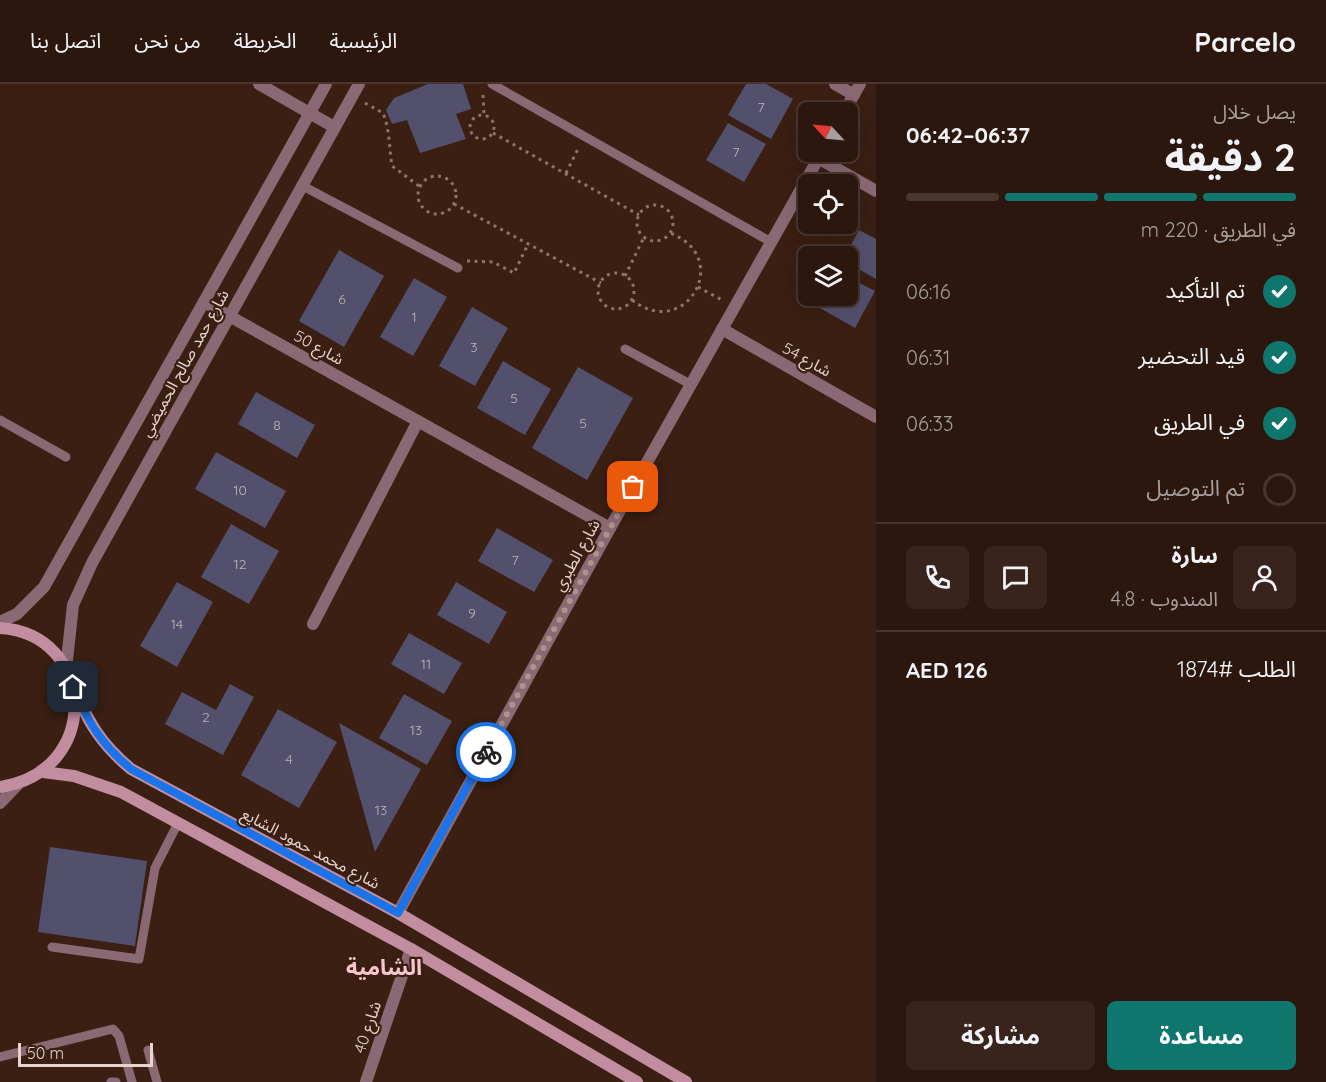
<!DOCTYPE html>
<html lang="ar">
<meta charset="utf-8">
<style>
:root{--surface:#2c170e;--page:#38241c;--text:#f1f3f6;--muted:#a69f9e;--line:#48362e;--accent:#0f766e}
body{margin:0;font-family:Quicksand,"Noto Sans Arabic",sans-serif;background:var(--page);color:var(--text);direction:rtl;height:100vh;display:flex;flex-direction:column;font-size:22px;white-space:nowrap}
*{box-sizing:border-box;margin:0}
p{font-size:20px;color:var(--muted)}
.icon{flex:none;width:33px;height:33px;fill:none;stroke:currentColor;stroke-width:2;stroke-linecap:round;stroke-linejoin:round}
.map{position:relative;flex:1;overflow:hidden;direction:ltr}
.drawer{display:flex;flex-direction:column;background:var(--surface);width:450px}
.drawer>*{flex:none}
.needle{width:39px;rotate:296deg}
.buttons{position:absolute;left:798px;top:18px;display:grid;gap:12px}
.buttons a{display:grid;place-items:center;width:60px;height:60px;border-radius:9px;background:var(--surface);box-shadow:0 6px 24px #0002,0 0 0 2px var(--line);font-size:30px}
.scale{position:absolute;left:18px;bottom:15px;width:135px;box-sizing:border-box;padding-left:6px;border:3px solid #e7d4cc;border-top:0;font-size:16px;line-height:21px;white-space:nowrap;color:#e7d4cc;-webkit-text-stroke:4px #3a1f12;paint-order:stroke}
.pin{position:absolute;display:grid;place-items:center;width:51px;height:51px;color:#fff;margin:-26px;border-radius:12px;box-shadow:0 3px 9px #0006}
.courier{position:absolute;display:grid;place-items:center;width:60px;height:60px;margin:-30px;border:4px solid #1a73e8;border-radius:50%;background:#fff;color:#222;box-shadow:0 2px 8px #0007}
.overview em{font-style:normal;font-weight:700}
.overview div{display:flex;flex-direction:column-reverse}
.overview{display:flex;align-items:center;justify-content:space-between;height:102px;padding:0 30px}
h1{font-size:39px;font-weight:700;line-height:45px}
.bar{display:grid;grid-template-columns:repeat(4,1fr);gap:9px 6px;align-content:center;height:72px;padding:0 30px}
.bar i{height:8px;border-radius:4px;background:var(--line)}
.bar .active{background:var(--accent)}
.bar p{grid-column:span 4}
.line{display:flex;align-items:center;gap:15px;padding:0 30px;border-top:2px solid var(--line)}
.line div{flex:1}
.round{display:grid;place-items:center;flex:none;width:63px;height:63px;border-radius:9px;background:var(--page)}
ol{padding:0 30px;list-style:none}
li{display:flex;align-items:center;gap:18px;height:66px}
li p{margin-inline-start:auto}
li .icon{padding:6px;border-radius:50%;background:var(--accent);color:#fff;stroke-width:4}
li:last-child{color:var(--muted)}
li i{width:33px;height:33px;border:3px solid var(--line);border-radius:50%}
.primary-button{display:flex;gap:12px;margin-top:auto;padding:12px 30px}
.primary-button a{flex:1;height:69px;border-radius:9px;background:var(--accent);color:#fff;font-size:24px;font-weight:700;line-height:69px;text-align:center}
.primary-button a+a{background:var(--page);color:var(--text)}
header{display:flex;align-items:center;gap:36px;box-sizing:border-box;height:84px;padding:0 30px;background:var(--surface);border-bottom:2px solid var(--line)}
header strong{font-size:28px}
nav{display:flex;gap:33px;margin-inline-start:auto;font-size:21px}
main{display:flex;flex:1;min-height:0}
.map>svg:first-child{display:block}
</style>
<header>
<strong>Parcelo</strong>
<nav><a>الرئيسية</a><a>الخريطة</a><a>من نحن</a><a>اتصل بنا</a></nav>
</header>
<main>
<section class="drawer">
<div class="overview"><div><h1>2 دقيقة</h1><p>يصل خلال</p></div><em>06:37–06:42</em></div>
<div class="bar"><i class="active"></i><i class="active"></i><i class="active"></i><i></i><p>في الطريق · 220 m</p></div>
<ol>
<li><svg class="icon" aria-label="check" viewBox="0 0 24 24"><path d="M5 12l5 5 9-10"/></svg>تم التأكيد<p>06:16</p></li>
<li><svg class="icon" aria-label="check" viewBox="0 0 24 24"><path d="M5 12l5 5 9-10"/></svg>قيد التحضير<p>06:31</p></li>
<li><svg class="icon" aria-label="check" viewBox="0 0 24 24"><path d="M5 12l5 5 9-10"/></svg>في الطريق<p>06:33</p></li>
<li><i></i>تم التوصيل</li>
</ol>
<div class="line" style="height:108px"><a class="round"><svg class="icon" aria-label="person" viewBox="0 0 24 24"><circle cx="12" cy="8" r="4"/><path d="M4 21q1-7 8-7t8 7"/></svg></a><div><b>سارة</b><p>المندوب · 4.8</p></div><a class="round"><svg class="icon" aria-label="chat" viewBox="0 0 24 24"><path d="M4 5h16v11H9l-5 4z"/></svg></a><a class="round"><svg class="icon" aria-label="phone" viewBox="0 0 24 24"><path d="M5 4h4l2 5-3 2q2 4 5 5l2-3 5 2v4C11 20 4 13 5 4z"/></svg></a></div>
<div class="line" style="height:78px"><div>الطلب #1874</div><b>AED 126</b></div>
<div class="primary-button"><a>مساعدة</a><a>مشاركة</a></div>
</section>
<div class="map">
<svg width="876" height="998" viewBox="0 0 876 998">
<rect width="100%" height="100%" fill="#3a1f12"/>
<!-- building -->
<g fill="#53506d">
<polygon points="428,0 463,0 471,25 456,30 466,55 420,69 407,36 392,40 386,26 394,14"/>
<polygon points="746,0 766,0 793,15 771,55 728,31"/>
<polygon points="728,39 766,60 744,98 706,76"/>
<polygon points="859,146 876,155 876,195 848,179 848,172 845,172"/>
<polygon points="339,166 384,192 344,263 299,237"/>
<polygon points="848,193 875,207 855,244 818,223 824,212 848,212"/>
<polygon points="414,194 447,213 413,272 380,253"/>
<polygon points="472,223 508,244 475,302 439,282"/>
<polygon points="503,277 551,305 525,351 477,324"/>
<polygon points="578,283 633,314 587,396 532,364"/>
<polygon points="256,308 315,341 297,374 238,340"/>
<polygon points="216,368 286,407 265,444 195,405"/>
<polygon points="231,440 279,467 249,520 201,493"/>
<polygon points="497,444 553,476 534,508 478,477"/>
<polygon points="177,498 213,518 177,583 140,562"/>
<polygon points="456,498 507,528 489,560 437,531"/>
<polygon points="409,549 462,579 444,610 391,580"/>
<polygon points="230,600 254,613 223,671 165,640 182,608 216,626"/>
<polygon points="404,610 452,637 427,681 379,654"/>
<polygon points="278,625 337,658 299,724 241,691"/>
<polygon points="339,639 421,685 375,768"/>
<polygon points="50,763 147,777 135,862 38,848"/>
</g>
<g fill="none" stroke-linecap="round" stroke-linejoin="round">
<!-- path -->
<g stroke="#8c756a" stroke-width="3" stroke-dasharray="3 4.5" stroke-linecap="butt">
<polyline points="483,11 484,31"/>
<path d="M365,19L383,29C390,46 389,64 392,82L419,102"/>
<circle cx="482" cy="43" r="12"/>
<polyline points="493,49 639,131"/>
<polyline points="566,89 578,65"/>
<circle cx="437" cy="111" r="19"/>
<polyline points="454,120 601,199"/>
<circle cx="655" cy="139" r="18"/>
<polyline points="467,177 493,178 514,189 528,160"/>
<circle cx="616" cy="207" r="18"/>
<polyline points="625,192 644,153"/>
<polyline points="698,203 722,216"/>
<path d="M632,216C686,258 734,173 670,149"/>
</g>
<!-- service -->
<g stroke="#8a6974" stroke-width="9">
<polyline points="492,0 771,158"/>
<polyline points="301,101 458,184"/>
<polyline points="625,265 690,300"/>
<polyline points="0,336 66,373"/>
<polyline points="52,863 139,875 155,784 178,739"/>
<polyline points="148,966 157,998"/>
<polyline points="0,973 113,945 119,952 132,998"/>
<polyline points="111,998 116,998"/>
</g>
<!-- minor -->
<g stroke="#8a6974" stroke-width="12">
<polyline points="259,0 334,43"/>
<polyline points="835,0 854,11"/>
<polyline points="844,28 860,0"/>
<polyline points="818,74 876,107"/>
<polyline points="204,218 610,444"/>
<polyline points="722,245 876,333"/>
<polyline points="313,540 418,337"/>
<polyline points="398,829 610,444 822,68"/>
<polyline points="366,998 411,865"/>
</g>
<!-- tertiary -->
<g stroke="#8a6974" stroke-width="12">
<polyline points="0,538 17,530 44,503 326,0"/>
<polyline points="66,585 73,521 92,479 359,0"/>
<polyline points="0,719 18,700"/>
</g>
<!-- secondary -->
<g stroke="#c28d9f" stroke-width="12">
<path d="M0,544C97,550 102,688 0,703"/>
<path d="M73,603C89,639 100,659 131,685L398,829L686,998"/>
<polyline points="43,688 74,692 121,708 411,865 637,998"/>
</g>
</g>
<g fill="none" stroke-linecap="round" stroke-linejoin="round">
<!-- done -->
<polyline stroke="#aa958b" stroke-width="6" stroke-dasharray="0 10.8" points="486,668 633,403"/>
<!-- route -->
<path stroke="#1a73e8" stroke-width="8" d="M73,603C89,639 100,659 131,685L398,829L486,668"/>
</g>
<g text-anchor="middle" stroke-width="4.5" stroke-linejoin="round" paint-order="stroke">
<!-- number labels -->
<g font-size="14" fill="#c2b3b4">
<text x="761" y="28">7</text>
<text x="736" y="73">7</text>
<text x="342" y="220">6</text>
<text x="414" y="238">1</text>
<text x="474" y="268">3</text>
<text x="514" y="319">5</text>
<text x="583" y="344">5</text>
<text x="277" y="346">8</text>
<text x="240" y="411">10</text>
<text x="515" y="481">7</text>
<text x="240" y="485">12</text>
<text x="472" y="534">9</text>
<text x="177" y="545">14</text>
<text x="426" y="585">11</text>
<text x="206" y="638">2</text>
<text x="416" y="651">13</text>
<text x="289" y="680">4</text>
<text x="381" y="731">13</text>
</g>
<!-- street labels -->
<g font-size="16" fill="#e7d4cc" stroke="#3a1f12">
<text transform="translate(319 263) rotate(29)" y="6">شارع 50</text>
<text transform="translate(807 275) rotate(29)" y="6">شارع 54</text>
<text transform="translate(184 279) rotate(-61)" y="6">شارع حمد صالح الحميضي</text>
<text transform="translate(576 471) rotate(-61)" y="6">شارع الطبري</text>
<text transform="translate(311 764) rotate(28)" y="6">شارع محمد حمود الشايع</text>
<text transform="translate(367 943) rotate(-71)" y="6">شارع 40</text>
</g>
<!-- district labels -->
<g font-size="22" font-weight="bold" fill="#fac6cd" stroke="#3a1f12">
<text x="384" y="891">الشامية</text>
</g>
</g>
</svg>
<div class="buttons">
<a><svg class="needle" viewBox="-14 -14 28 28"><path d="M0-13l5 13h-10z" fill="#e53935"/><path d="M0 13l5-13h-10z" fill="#a69f9e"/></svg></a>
<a><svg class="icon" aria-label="locate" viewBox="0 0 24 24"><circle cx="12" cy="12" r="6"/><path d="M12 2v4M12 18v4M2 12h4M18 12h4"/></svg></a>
<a><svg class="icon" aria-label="layers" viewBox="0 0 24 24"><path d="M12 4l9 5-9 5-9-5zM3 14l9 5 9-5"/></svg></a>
</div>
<div class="scale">50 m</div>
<div class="pin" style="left:633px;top:403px;background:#ea580c"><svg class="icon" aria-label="bag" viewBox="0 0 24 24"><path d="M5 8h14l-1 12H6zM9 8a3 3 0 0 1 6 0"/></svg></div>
<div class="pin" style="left:73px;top:603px;background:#1f2937"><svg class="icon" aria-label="home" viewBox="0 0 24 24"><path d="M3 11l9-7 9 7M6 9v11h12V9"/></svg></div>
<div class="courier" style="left:486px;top:668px"><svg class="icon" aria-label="bike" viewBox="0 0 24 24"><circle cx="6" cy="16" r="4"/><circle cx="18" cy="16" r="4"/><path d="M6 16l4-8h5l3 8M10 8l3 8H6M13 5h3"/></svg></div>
</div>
</main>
